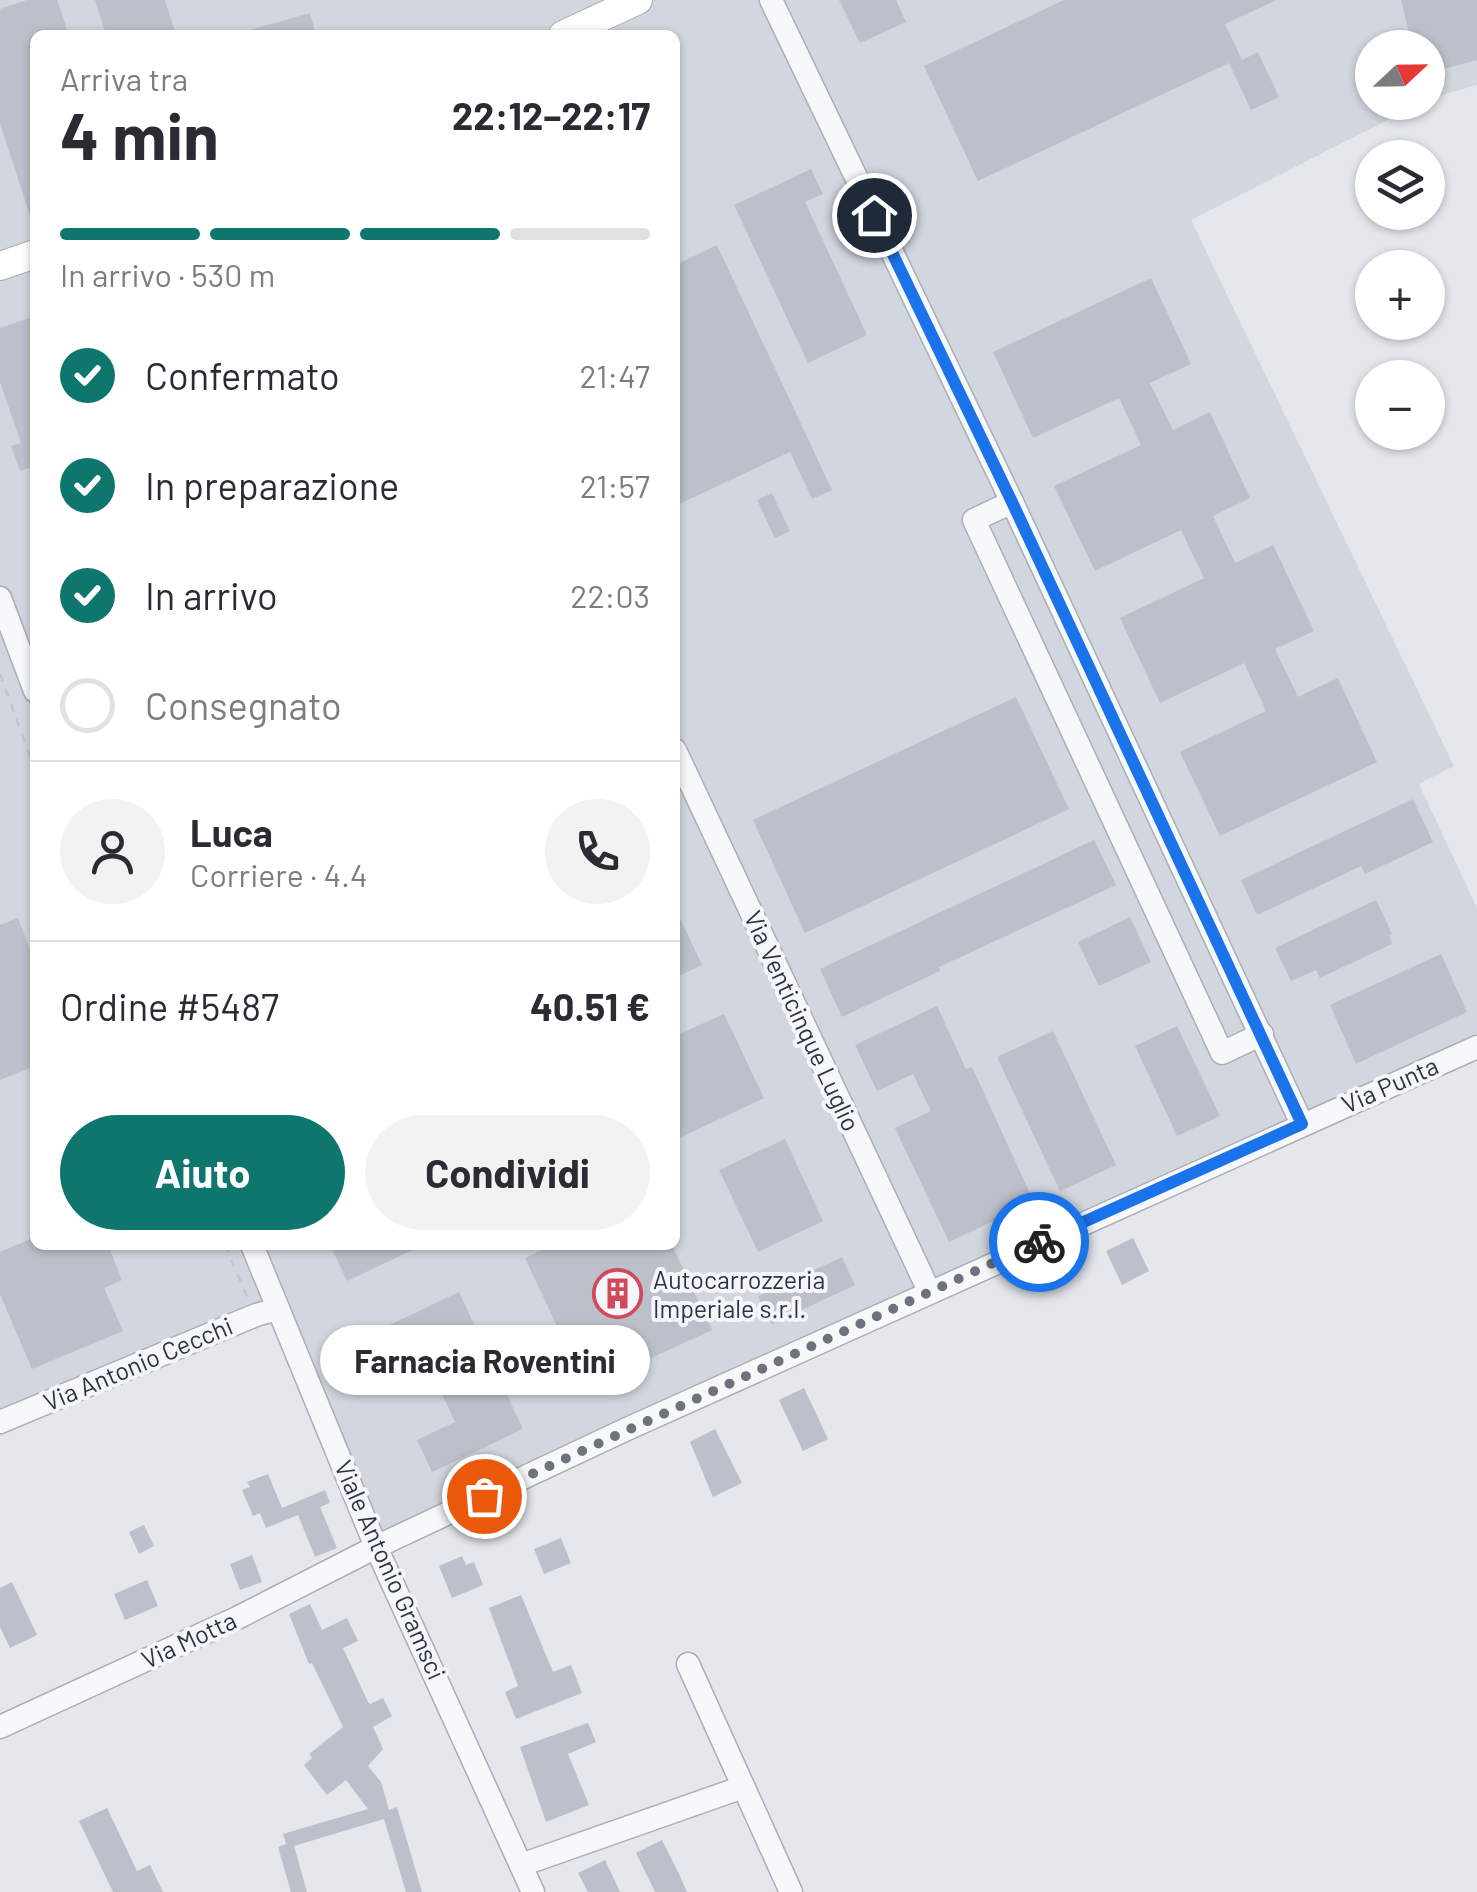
<!DOCTYPE html>
<html lang="it">
<meta charset="utf-8">
<style>
:root{--surface:#fff;--page:#f2f2f3;--text:#2b2b33;--muted:#7c7c81;--line:#e1e1e2;--accent:#0f766e}
body{margin:0;font-family:Barlow,sans-serif;background:var(--page);color:var(--text);height:100vh;display:flex;flex-direction:column;font-size:38px;white-space:nowrap}
*{box-sizing:border-box;margin:0}
p{font-size:32px;color:var(--muted)}
.icon{flex:none;width:55px;height:55px;fill:none;stroke:currentColor;stroke-width:2;stroke-linecap:round;stroke-linejoin:round}
.map{position:relative;flex:1;overflow:hidden}
.side{position:absolute;left:30px;top:30px;width:650px;height:1220px;display:flex;flex-direction:column;background:var(--surface);border-radius:15px;box-shadow:0 2px 8px #0004}
.side>*{flex:none}
.needle{width:65px;rotate:68deg}
.fabs{position:absolute;left:1355px;top:30px;display:grid;gap:20px}
.fabs a{display:grid;place-items:center;width:90px;height:90px;border-radius:50%;background:var(--surface);box-shadow:0 2px 8px #0004;font-size:50px}
.pin{position:absolute;display:grid;place-items:center;width:85px;height:85px;color:#fff;margin:-42px;border:5px solid #fff;border-radius:50%;box-shadow:0 2px 10px #0007}
.courier{position:absolute;display:grid;place-items:center;width:100px;height:100px;margin:-50px;border:8px solid #1a73e8;border-radius:50%;background:#fff;color:#222;box-shadow:0 2px 12px #0007}
.bubble{position:absolute;height:70px;border-radius:35px;background:var(--surface);box-shadow:0 2px 8px #0004;font-size:32px;font-weight:700;line-height:70px;text-align:center}
.headline em{font-style:normal;font-weight:700}
.headline div{display:flex;flex-direction:column-reverse}
.headline{display:flex;align-items:center;justify-content:space-between;height:170px;padding:0 30px}
h1{font-size:65px;font-weight:700;line-height:75px}
.bar{display:grid;grid-template-columns:repeat(4,1fr);gap:15px 10px;align-content:center;height:120px;padding:0 30px}
.bar i{height:12px;border-radius:8px;background:var(--line)}
.bar .on{background:var(--accent)}
.bar p{grid-column:span 4}
.line{display:flex;align-items:center;gap:25px;padding:0 30px;border-top:2px solid var(--line)}
.line div{flex:1}
.round{display:grid;place-items:center;flex:none;width:105px;height:105px;border-radius:52px;background:var(--page)}
ol{padding:0 30px;list-style:none}
li{display:flex;align-items:center;gap:30px;height:110px}
li p{margin-inline-start:auto}
li .icon{padding:10px;border-radius:50%;background:var(--accent);color:#fff;stroke-width:4}
li:last-child{color:var(--muted)}
li i{width:55px;height:55px;border:5px solid var(--line);border-radius:50%}
.button{display:flex;gap:20px;margin-top:auto;padding:20px 30px}
.button a{flex:1;height:115px;border-radius:60px;background:var(--accent);color:#fff;font-size:40px;font-weight:700;line-height:115px;text-align:center}
.button a+a{background:var(--page);color:var(--text)}
.map>svg:first-child{display:block}
</style>
<div class="map">
<svg width="1477" height="1892" viewBox="0 0 1477 1892">
<rect width="100%" height="100%" fill="#e4e7ec"/>
<!-- built -->
<path fill="#d2d6de" fill-rule="evenodd" d="M0,0H1477V85L1428,99V48H1372V102L1421,103L1191,220L1454,766L1419,784L1477,908V1043L382,1538L282,1317L0,1436ZM35,35H675V1245H35Z"/>
<!-- building -->
<g fill="#bbc0ca">
<polygon points="27,0 57,0 69,35 35,35 35,222 32,222 0,123 0,9"/>
<polygon points="95,0 165,0 176,35 106,35"/>
<polygon points="839,0 896,0 906,22 860,43"/>
<polygon points="1064,0 1276,0 1225,24 1242,60 1258,52 1279,97 1251,110 1229,63 978,181 924,66"/>
<polygon points="1401,0 1477,0 1477,60 1428,73 1428,48 1413,48"/>
<polygon points="310,13 316,35 248,35 247,31"/>
<polygon points="811,169 823,194 805,202 867,335 808,363 734,205"/>
<polygon points="717,245 832,490 812,499 790,452 675,506 675,265"/>
<polygon points="1151,278 1191,364 1150,383 1173,430 1210,412 1250,498 1213,516 1235,563 1273,545 1314,631 1275,649 1298,697 1338,678 1377,762 1220,836 1180,752 1266,711 1244,663 1160,703 1120,618 1204,578 1181,530 1095,571 1054,486 1141,445 1119,398 1033,438 993,352"/>
<polygon points="35,316 35,466 20,471 11,446 21,443 0,382 0,328"/>
<polygon points="772,493 790,531 775,538 757,500"/>
<polygon points="1016,697 1069,809 805,933 753,820"/>
<polygon points="1413,799 1433,842 1365,874 1361,866 1257,915 1241,880"/>
<polygon points="1094,840 1116,885 939,967 940,971 842,1017 820,969"/>
<polygon points="1376,900 1392,934 1389,935 1392,944 1320,978 1316,970 1291,981 1275,948"/>
<polygon points="675,908 702,965 675,978"/>
<polygon points="1130,917 1151,962 1099,986 1078,942"/>
<polygon points="18,918 35,962 35,1066 0,1080 0,925"/>
<polygon points="1441,954 1467,1012 1356,1064 1330,1005"/>
<polygon points="937,1006 966,1069 972,1067 1034,1202 949,1242 895,1128 931,1111 913,1074 877,1091 855,1045"/>
<polygon points="724,1014 764,1098 675,1140 675,1036"/>
<polygon points="1177,1026 1220,1116 1177,1136 1135,1046"/>
<polygon points="1053,1031 1116,1165 1060,1191 997,1057"/>
<polygon points="785,1139 823,1221 758,1252 719,1170"/>
<polygon points="35,1237 35,1245 108,1245 122,1280 104,1288 123,1331 32,1369 0,1294 0,1252"/>
<polygon points="1133,1238 1149,1271 1122,1285 1106,1251"/>
<polygon points="330,1245 423,1245 347,1281"/>
<polygon points="554,1245 672,1245 712,1330 586,1388 525,1258"/>
<polygon points="842,1257 855,1285 772,1324 758,1296"/>
<polygon points="459,1292 523,1429 432,1472 417,1440 455,1422 421,1350 381,1369 366,1336"/>
<polygon points="804,1388 828,1439 803,1451 779,1400"/>
<polygon points="715,1429 742,1483 713,1497 690,1442"/>
<polygon points="268,1474 282,1508 325,1490 330,1503 320,1507 337,1548 315,1557 298,1515 266,1528 260,1513 253,1516 242,1490 250,1487 247,1482"/>
<polygon points="144,1525 154,1546 139,1554 129,1532"/>
<polygon points="561,1538 571,1563 544,1574 534,1549"/>
<polygon points="252,1555 262,1582 240,1590 230,1564"/>
<polygon points="462,1556 466,1565 474,1562 483,1585 452,1598 439,1566"/>
<polygon points="147,1580 158,1606 125,1620 114,1594"/>
<polygon points="12,1582 37,1635 10,1648 0,1627 0,1588"/>
<polygon points="521,1595 553,1672 571,1665 582,1693 516,1719 505,1692 518,1686 489,1608"/>
<polygon points="310,1604 322,1630 347,1618 358,1641 343,1648 368,1702 370,1704 383,1698 392,1716 373,1727 383,1749 368,1766 381,1782 389,1810 397,1807 422,1892 406,1892 384,1819 294,1846 307,1892 291,1892 278,1847 286,1844 283,1834 368,1809 346,1780 327,1795 304,1765 312,1758 309,1754 343,1727 312,1663 309,1664 289,1614"/>
<polygon points="588,1723 596,1742 568,1754 589,1805 546,1822 520,1747"/>
<polygon points="107,1808 137,1871 150,1865 163,1892 113,1892 79,1821"/>
<polygon points="662,1840 679,1874 687,1892 655,1892 636,1853"/>
<polygon points="605,1860 620,1892 588,1892 578,1873"/>
</g>
<g fill="none" stroke-linecap="round" stroke-linejoin="round">
<defs>
<g id="minor">
<polyline points="771,0 1012,502 1302,1124"/>
<polyline points="1012,502 974,520 1222,1053 1262,1034"/>
<polyline points="0,598 35,691"/>
<polyline points="675,750 929,1291"/>
<polyline points="252,1245 376,1547 533,1892"/>
<polyline points="0,1422 256,1315 278,1309"/>
<polyline points="688,1664 791,1892"/>
<polyline points="0,1727 237,1618 376,1547 627,1429 1477,1047"/>
<polyline points="521,1865 743,1787"/>
</g>
<g id="major">
<polyline points="563,35 638,0"/>
<polyline points="0,266 35,254"/>
</g>
</defs>
<!-- minor casing -->
<use href="#minor" stroke="#a9aeb7" stroke-width="25"/>
<!-- major casing -->
<use href="#major" stroke="#a3abb8" stroke-width="30"/>
<!-- path -->
<g stroke="#c2c5cb" stroke-width="2.5" stroke-dasharray="8 8" stroke-linecap="butt">
<polyline points="0,674 35,770"/>
<polyline points="225,1245 248,1299"/>
</g>
<!-- minor -->
<use href="#minor" stroke="#f7f8fa" stroke-width="22"/>
<!-- major -->
<use href="#major" stroke="#fff" stroke-width="28"/>
</g>
<g fill="none" stroke-linecap="round" stroke-linejoin="round">
<!-- done -->
<polyline stroke="#6c737f" stroke-width="10" stroke-dasharray="0 18" points="484,1496 1039,1242"/>
<!-- route -->
<polyline stroke="#1a73e8" stroke-width="12" points="874,215 1012,502 1302,1124 1039,1242"/>
</g>
<!-- icons -->
<defs>
<symbol id="building-ring" viewBox="-11 -11 22 22"><circle r="9.5" fill="#f4f6f9" stroke="#d1495b" stroke-width="1.5"/><path d="M-4-6H4V6H1V3H-1V6H-4ZM-2.5-4.3h1.7v1.8h-1.7ZM.8-4.3h1.7v1.8H.8ZM-2.5-1h1.7V.8h-1.7ZM.8-1h1.7V.8H.8Z" fill="#d1495b"/></symbol>
</defs>
<g fill-rule="evenodd">
<use href="#building-ring" x="590" y="1266" width="55" height="55"/>
</g>
<g text-anchor="middle" stroke-width="8" stroke-linejoin="round" paint-order="stroke">
<!-- street labels -->
<g font-size="25" fill="#2b3445" stroke="#f4f6f9">
<text transform="translate(802 1021) rotate(65)" y="9">Via Venticinque Luglio</text>
<text transform="translate(1390 1085) rotate(-24)" y="9">Via Punta</text>
<text transform="translate(138 1364) rotate(-23)" y="9">Via Antonio Cecchi</text>
<text transform="translate(390 1570) rotate(66)" y="9">Viale Antonio Gramsci</text>
<text transform="translate(189 1640) rotate(-25)" y="9">Via Motta</text>
</g>
<!-- poi labels -->
<g font-size="25" fill="#2b3445" stroke="#f4f6f9" text-anchor="start">
<text x="653" y="1289">Autocarrozzeria<tspan x="653" dy="29">Imperiale s.r.l.</tspan></text>
</g>
</g>
</svg>
<div class="fabs">
<a><svg class="needle" viewBox="-14 -14 28 28"><path d="M0-13l5 13h-10z" fill="#e53935"/><path d="M0 13l5-13h-10z" fill="#7c7c81"/></svg></a>
<a><svg class="icon" aria-label="layers" viewBox="0 0 24 24"><path d="M12 4l9 5-9 5-9-5zM3 14l9 5 9-5"/></svg></a>
<a>+</a>
<a>−</a>
</div>
<div class="pin" style="left:484px;top:1496px;background:#ea580c"><svg class="icon" aria-label="bag" viewBox="0 0 24 24"><path d="M5 8h14l-1 12H6zM9 8a3 3 0 0 1 6 0"/></svg></div>
<div class="pin" style="left:874px;top:215px;background:#1f2937"><svg class="icon" aria-label="home" viewBox="0 0 24 24"><path d="M3 11l9-7 9 7M6 9v11h12V9"/></svg></div>
<div class="courier" style="left:1039px;top:1242px"><svg class="icon" aria-label="bike" viewBox="0 0 24 24"><circle cx="6" cy="16" r="4"/><circle cx="18" cy="16" r="4"/><path d="M6 16l4-8h5l3 8M10 8l3 8H6M13 5h3"/></svg></div>
<div class="bubble" style="left:320px;top:1325px;width:330px">Farnacia Roventini</div>
<section class="side">
<div class="headline"><div><h1>4 min</h1><p>Arriva tra</p></div><em>22:12–22:17</em></div>
<div class="bar"><i class="on"></i><i class="on"></i><i class="on"></i><i></i><p>In arrivo · 530 m</p></div>
<ol>
<li><svg class="icon" aria-label="check" viewBox="0 0 24 24"><path d="M5 12l5 5 9-10"/></svg>Confermato<p>21:47</p></li>
<li><svg class="icon" aria-label="check" viewBox="0 0 24 24"><path d="M5 12l5 5 9-10"/></svg>In preparazione<p>21:57</p></li>
<li><svg class="icon" aria-label="check" viewBox="0 0 24 24"><path d="M5 12l5 5 9-10"/></svg>In arrivo<p>22:03</p></li>
<li><i></i>Consegnato</li>
</ol>
<div class="line" style="height:180px"><a class="round"><svg class="icon" aria-label="person" viewBox="0 0 24 24"><circle cx="12" cy="8" r="4"/><path d="M4 21q1-7 8-7t8 7"/></svg></a><div><b>Luca</b><p>Corriere · 4.4</p></div><a class="round"><svg class="icon" aria-label="phone" viewBox="0 0 24 24"><path d="M5 4h4l2 5-3 2q2 4 5 5l2-3 5 2v4C11 20 4 13 5 4z"/></svg></a></div>
<div class="line" style="height:130px"><div>Ordine #5487</div><b>40.51 €</b></div>
<div class="button"><a>Aiuto</a><a>Condividi</a></div>
</section>
</div>
